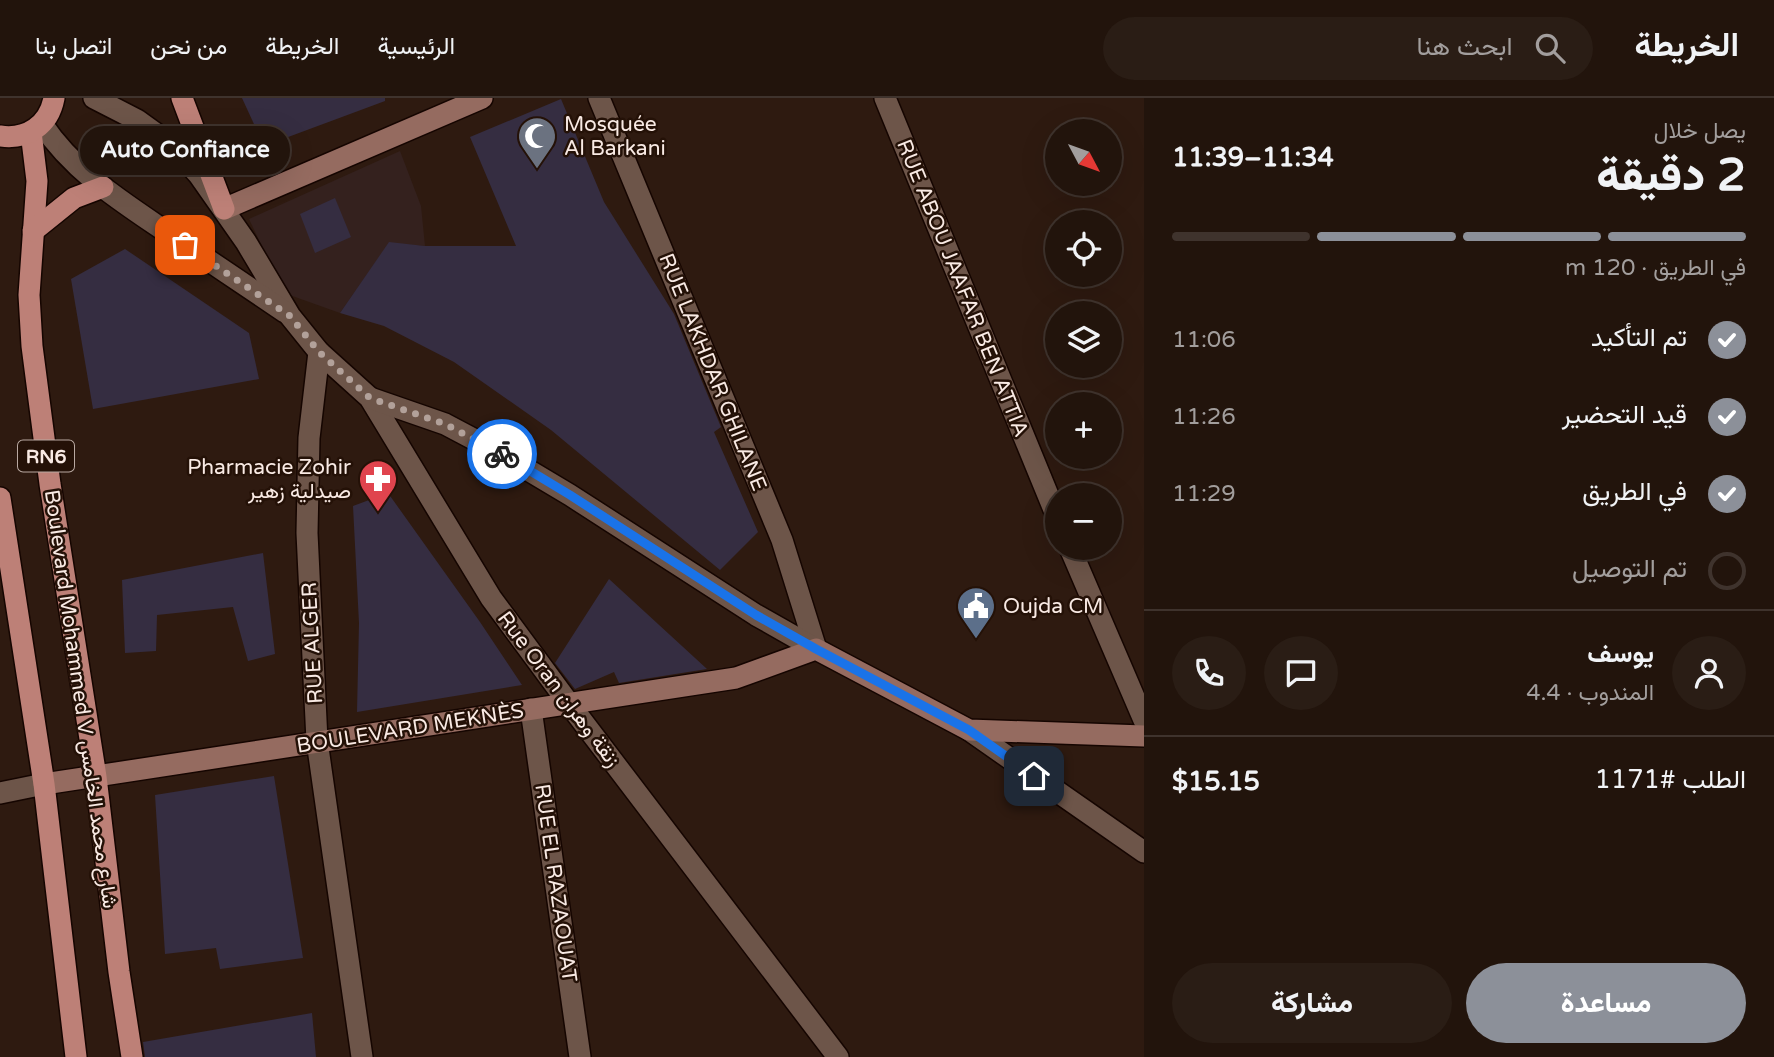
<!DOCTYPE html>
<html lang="ar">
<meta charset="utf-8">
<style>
:root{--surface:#22140c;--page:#2a1d15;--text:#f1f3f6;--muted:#a29e9d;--line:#3f332d;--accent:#8c9099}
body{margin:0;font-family:"Varela Round",Vazirmatn,sans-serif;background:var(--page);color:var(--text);direction:rtl;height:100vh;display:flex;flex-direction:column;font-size:26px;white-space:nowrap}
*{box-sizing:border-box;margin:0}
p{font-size:23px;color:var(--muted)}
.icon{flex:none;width:38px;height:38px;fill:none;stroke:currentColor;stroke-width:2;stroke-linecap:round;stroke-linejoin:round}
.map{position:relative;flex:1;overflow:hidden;direction:ltr}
.details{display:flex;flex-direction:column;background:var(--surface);width:630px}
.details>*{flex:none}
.needle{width:46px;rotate:131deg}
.buttons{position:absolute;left:1045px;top:21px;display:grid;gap:14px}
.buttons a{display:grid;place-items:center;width:77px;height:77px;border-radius:50%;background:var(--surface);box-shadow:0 7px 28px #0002,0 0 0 2px var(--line);font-size:35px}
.pin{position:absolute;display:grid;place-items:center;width:60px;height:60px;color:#fff;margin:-30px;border-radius:14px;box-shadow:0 4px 10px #0006}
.courier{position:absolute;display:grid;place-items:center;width:70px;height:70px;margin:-35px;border:5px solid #1a73e8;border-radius:50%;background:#fff;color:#222;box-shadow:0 2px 9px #0007}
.bubble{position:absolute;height:49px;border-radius:24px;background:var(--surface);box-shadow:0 7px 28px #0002,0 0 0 2px var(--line);font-size:23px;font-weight:800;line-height:49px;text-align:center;direction:rtl}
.headline em{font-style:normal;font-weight:800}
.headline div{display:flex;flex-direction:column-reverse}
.headline{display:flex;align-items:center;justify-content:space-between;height:119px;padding:0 28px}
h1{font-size:46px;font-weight:800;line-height:52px}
.bar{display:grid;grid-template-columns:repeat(4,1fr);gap:10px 7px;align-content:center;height:84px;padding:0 28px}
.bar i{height:9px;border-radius:5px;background:var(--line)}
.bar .selected{background:var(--accent)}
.bar p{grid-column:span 4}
.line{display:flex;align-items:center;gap:18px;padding:0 28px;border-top:2px solid var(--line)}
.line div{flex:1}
.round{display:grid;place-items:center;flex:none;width:74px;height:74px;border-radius:37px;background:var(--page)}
ol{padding:0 28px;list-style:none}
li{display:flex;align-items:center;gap:21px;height:77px}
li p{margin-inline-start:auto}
li .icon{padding:7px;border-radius:50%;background:var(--accent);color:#fff;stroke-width:4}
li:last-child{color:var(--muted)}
li i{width:38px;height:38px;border:4px solid var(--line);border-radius:50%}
.cta{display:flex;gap:14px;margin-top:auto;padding:14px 28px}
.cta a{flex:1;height:80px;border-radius:42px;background:var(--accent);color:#fff;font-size:28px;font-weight:800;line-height:80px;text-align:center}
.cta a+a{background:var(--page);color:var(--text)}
header{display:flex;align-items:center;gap:42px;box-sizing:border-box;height:98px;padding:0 35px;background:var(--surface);border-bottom:2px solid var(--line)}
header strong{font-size:33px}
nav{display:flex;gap:38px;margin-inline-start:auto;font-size:24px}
.search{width:490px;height:63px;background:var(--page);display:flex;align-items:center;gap:18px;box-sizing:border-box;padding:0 24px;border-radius:38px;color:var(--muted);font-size:26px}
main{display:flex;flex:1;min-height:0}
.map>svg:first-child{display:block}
</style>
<header>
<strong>الخريطة</strong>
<div class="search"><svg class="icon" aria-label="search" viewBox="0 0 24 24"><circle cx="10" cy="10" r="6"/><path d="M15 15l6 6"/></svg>ابحث هنا</div>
<nav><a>الرئيسية</a><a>الخريطة</a><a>من نحن</a><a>اتصل بنا</a></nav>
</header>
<main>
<section class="details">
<div class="headline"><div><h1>2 دقيقة</h1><p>يصل خلال</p></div><em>11:34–11:39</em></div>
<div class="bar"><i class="selected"></i><i class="selected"></i><i class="selected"></i><i></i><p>في الطريق · 120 m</p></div>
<ol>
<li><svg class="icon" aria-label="check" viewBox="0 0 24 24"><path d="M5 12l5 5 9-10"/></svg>تم التأكيد<p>11:06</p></li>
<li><svg class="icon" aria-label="check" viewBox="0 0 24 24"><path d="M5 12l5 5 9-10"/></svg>قيد التحضير<p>11:26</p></li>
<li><svg class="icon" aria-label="check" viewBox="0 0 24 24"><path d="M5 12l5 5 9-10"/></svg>في الطريق<p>11:29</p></li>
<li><i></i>تم التوصيل</li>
</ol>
<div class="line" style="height:126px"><a class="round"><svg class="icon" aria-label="person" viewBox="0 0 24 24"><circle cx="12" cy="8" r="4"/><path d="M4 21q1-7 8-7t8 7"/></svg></a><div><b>يوسف</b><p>المندوب · 4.4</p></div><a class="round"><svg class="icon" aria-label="chat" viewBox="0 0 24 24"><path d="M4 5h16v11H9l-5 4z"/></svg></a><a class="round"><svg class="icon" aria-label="phone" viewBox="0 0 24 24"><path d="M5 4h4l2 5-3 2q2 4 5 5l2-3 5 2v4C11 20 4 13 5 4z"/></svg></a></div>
<div class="line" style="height:91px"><div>الطلب #1171</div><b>$15.15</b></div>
<div class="cta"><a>مساعدة</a><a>مشاركة</a></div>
</section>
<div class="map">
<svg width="1144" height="959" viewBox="0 0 1144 959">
<rect width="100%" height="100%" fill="#2e1a10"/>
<!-- commercial -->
<polygon fill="#34211e" points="400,53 421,108 425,148 389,145 340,215 284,195 249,121"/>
<!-- building -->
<g fill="#352d41">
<polygon points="242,0 385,0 385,3 264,48"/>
<polygon points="561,1 604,104 674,216 721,329 714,334 758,434 720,472 551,332 454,264 384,228 340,215 389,144 425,148 516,148 470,39"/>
<polygon points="335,100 351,139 315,155 300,116"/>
<polygon points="125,151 249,235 259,281 93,311 71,181"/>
<polygon points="388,395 480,524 522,587 357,614 359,525 353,408"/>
<polygon points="263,455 275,556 248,563 233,509 157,517 156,553 125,555 122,482"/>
<polygon points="609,481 707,571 619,585 614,574 575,591 555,565"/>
<polygon points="274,678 303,860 220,871 216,850 165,856 155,697"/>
<polygon points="312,915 316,959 145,959 143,944"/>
</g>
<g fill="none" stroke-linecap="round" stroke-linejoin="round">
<defs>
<g id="street">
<polyline points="94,0 137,22 173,48 199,77 246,144 290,218 319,254 370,300 491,500 570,607 838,959"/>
<polyline points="599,0 782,442 816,551"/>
<polyline points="885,0 1057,419"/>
<path d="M42,26C74,74 121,103 168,135C207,161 246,188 285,214"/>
<polyline points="319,254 309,340 307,435 317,643 362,959"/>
<polyline points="370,300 445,326 498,354 570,397 756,517 816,551"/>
<polyline points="1070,450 1144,622"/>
<polyline points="531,611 580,959"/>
<polyline points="969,632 1144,754"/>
<polyline points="0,695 44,686"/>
</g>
<g id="secondary">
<polyline points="224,111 482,0"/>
<polyline points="44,686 736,580 816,551 969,632 1144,638"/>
</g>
<g id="primary">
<polyline points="182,0 224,111"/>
<polyline points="31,34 37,83 29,197 32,248 50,386 96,679 119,874 132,959"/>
<path d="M0,38C27,42 49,27 54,0"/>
<polyline points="33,133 74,100 103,89"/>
<polyline points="0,400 44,686 76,959"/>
</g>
</defs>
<!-- street casing -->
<use href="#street" stroke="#150500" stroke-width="24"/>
<!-- secondary casing -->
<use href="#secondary" stroke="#150500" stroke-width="24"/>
<!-- primary casing -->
<use href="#primary" stroke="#150500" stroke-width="24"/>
<!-- street -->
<use href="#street" stroke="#6d5549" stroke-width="21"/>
<!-- secondary -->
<use href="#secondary" stroke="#956b60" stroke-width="21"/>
<!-- primary -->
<use href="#primary" stroke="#bd8077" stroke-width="21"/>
</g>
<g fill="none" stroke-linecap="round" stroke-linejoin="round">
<!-- done -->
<polyline stroke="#b2a19a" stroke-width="7" stroke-dasharray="0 12.6" points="185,147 290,218 319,254 370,300 445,326 502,356"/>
<!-- route -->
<polyline stroke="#1a73e8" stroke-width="9" points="502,356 570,397 756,517 816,551 969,632 1034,678"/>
</g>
<!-- icons -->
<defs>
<symbol id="mosque-pin" viewBox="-11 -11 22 30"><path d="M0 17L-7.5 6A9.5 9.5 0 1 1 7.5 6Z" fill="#6b7280" stroke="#241107"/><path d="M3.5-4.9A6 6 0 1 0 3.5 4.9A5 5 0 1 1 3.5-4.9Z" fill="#fff"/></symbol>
<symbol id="pharmacy-pin" viewBox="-11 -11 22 30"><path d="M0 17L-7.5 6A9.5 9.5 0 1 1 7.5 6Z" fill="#e0444e" stroke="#241107"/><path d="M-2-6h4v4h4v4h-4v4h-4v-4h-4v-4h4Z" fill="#fff"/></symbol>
<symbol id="civic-pin" viewBox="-11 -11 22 30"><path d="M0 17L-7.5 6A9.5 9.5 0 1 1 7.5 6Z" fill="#5c6f8a" stroke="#241107"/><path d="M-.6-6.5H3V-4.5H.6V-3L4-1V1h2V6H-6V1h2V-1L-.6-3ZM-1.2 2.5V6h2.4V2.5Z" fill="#fff"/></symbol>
</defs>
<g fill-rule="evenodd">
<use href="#mosque-pin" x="515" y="16" width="44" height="60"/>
<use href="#pharmacy-pin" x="356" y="359" width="44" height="60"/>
<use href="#civic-pin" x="954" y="486" width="44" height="60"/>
</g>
<g text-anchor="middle" stroke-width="5" stroke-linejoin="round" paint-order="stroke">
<!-- shield labels -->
<rect fill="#241107" stroke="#b9a9a2" stroke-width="2" x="18" y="342.5" width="56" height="31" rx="5"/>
<g font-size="19" font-weight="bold" fill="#f9eae4">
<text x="46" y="365">RN6</text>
</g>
<!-- poi labels -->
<g font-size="21" fill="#f9eae4" stroke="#241107" text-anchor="start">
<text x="564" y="33">Mosquée<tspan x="564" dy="24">Al Barkani</tspan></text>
<text x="351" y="376" text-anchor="end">Pharmacie Zohir<tspan x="351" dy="24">صيدلية زهير</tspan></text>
<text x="1003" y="515">Oujda CM</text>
</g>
<!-- street labels -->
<g font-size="21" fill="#f9eae4" stroke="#241107">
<text transform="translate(963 190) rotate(68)" y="7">RUE ABOU JAAFAR BEN ATTIA</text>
<text transform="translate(713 274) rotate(68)" y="7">RUE LAKHDAR GHILANE</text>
<text transform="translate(312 545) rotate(-93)" y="7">RUE ALGER</text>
<text transform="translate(559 591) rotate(53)" y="7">Rue Oran زنقة وهران</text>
<text transform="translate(81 601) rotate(82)" y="7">Boulevard Mohammed V شارع محمد الخامس</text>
<text transform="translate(410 630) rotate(-9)" y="7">BOULEVARD MEKNÈS</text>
<text transform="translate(556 785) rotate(82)" y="7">RUE EL RAZAOUAT</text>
</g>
</g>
</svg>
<div class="buttons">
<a><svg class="needle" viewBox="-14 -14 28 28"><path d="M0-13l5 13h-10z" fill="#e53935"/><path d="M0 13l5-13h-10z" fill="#a29e9d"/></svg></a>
<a><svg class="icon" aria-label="locate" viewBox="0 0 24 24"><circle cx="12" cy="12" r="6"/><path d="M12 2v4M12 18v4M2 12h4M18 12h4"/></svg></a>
<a><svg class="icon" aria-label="layers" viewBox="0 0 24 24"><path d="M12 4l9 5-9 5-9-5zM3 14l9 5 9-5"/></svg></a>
<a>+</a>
<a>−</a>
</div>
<div class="pin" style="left:185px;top:147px;background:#ea580c"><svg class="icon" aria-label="bag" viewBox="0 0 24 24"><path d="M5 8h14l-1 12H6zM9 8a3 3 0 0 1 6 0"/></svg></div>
<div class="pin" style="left:1034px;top:678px;background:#1f2937"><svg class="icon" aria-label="home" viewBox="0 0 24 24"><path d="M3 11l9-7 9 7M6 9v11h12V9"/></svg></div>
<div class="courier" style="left:502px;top:356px"><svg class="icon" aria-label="bike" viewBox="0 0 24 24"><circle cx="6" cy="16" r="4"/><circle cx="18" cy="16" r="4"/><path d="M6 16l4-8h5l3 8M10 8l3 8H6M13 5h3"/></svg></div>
<div class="bubble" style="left:80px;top:28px;width:210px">Auto Confiance</div>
</div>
</main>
